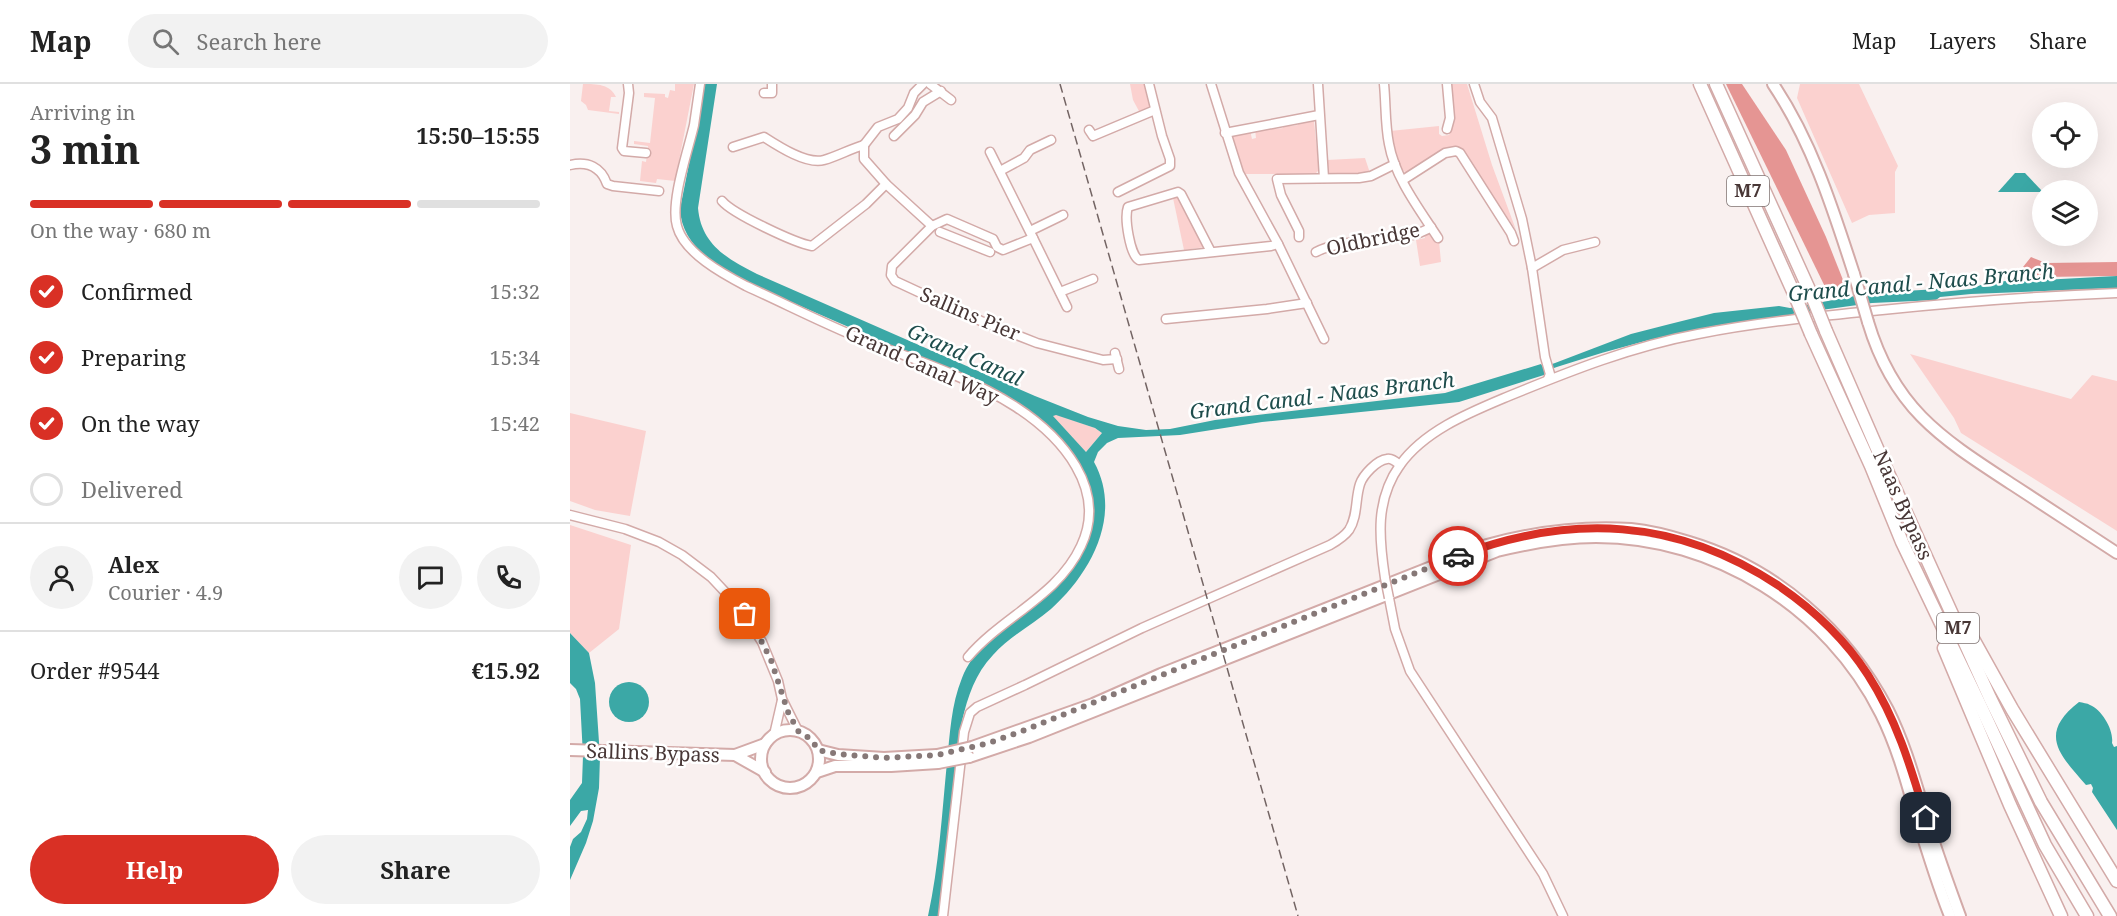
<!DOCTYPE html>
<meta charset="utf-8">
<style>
:root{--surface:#fff;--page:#f2f2f2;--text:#222;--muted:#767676;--line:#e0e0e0;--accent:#d93025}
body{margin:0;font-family:"Noto Serif",serif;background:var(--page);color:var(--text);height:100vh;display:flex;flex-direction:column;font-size:22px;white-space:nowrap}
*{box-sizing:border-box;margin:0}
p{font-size:20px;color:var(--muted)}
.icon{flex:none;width:33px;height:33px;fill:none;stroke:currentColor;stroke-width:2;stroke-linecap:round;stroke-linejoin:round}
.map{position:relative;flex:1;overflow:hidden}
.drawer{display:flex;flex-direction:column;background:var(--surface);width:570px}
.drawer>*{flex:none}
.controls{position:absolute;left:1462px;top:18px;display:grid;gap:12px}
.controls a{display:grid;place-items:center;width:66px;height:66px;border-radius:50%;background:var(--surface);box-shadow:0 6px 24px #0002;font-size:30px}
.pin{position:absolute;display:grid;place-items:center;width:51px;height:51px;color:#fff;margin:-26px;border-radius:12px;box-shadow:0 3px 9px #0006}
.courier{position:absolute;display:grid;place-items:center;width:60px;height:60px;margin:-30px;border:4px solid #d93025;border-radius:50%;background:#fff;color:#222;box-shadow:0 2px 8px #0007}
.overview em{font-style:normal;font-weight:700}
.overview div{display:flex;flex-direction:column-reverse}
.overview{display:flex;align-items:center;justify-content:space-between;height:102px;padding:0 30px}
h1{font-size:39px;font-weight:700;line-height:45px}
.bar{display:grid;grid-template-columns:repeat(4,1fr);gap:9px 6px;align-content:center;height:72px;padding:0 30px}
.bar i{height:8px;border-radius:4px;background:var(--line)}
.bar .active{background:var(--accent)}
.bar p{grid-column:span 4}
.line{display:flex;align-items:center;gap:15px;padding:0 30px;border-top:2px solid var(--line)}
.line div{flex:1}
.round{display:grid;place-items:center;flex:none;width:63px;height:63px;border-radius:32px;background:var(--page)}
ol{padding:0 30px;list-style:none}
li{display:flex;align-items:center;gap:18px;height:66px}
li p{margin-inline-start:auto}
li .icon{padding:6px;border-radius:50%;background:var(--accent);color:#fff;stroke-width:4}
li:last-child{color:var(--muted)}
li i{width:33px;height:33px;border:3px solid var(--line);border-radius:50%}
.cta{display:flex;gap:12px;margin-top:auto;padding:12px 30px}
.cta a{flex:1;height:69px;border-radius:36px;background:var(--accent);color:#fff;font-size:24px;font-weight:700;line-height:69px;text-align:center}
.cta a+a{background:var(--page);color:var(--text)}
header{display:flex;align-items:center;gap:36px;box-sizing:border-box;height:84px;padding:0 30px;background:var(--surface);border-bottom:2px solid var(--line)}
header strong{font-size:28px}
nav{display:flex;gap:33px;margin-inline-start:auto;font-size:21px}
.search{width:420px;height:54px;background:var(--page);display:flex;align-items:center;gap:15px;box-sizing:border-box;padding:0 21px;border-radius:33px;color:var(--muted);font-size:22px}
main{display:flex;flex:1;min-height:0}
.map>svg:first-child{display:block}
</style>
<header>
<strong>Map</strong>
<div class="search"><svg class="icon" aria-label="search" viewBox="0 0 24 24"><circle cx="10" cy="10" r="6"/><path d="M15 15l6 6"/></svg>Search here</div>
<nav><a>Map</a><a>Layers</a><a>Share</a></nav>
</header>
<main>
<section class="drawer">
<div class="overview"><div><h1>3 min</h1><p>Arriving in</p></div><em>15:50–15:55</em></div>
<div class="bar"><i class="active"></i><i class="active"></i><i class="active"></i><i></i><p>On the way · 680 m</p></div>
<ol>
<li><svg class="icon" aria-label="check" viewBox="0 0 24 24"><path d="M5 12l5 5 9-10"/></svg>Confirmed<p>15:32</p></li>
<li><svg class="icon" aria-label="check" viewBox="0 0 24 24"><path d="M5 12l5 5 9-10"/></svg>Preparing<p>15:34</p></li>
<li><svg class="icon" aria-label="check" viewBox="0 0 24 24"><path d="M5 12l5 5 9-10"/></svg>On the way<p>15:42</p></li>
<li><i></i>Delivered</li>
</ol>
<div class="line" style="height:108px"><a class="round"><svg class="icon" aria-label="person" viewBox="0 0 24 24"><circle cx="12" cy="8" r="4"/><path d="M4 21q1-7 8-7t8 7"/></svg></a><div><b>Alex</b><p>Courier · 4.9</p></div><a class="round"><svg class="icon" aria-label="chat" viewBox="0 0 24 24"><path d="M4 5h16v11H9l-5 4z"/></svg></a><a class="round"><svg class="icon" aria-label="phone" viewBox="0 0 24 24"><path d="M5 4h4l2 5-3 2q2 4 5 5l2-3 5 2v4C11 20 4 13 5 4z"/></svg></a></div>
<div class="line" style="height:78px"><div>Order #9544</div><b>€15.92</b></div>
<div class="cta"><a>Help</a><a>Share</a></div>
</section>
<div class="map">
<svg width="1547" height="832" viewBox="0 0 1547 832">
<rect width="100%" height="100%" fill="#f9f0ef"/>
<!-- green -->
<g fill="#fbd1cf">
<path d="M13,0C27,0 40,0 46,13H41L39,27L49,28V30L18,26L16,21L11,17Z"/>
<polygon points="105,0 124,0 105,97 87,95 86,99 70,97 72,77 76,78 78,62 64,60 64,57 80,59 85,14 74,13 74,9 95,10 95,13 98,14 100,6 105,7"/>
<polygon points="560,0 577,0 581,21 579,25 570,29 563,16"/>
<path d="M879,0H897L922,81L946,146L906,87L887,63H880L837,89C824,83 823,60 820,47L869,42V50L872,52L879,51L882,44Z"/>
<polygon points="1230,0 1289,0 1328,82 1325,88 1325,129 1299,131 1282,139 1227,14"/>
<polygon points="741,34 744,37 749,86 745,90 675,90 660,53 662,50 680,46 682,55 686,54 685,45 705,41 706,45 713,44 713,40 720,38 721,42 728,41 728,37"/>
<polygon points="795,74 800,89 793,91 759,90 757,76"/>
<polygon points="609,113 635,163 614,166 603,114"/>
<polygon points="857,149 860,150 865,158 869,157 871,178 850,182 846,156 855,154 854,150"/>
<polygon points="1340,270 1501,315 1522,291 1547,297 1547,447 1391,349 1384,334"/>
<polygon points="0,329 76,347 60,432 25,426 0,417"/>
<polygon points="486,330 525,344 532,349 516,368 482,332"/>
<polygon points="0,441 61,461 49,545 19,569 0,549"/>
</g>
<!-- forest -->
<g fill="#e59593">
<polygon points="1156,0 1172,0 1216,66 1256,153 1277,206 1259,211"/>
<polygon points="1461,173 1476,179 1547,178 1547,192 1471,193 1453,183"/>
</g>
<!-- water -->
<g fill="#3ba8a6" fill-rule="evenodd">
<path d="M135,0H147L128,124C131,160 157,175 187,190L465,312L518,333L548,342L576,346L600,345L645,336L875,309L971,280L973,283L985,279L1061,250L1100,240L1144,229L1209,222L1220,224L1301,209L1368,205L1371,208L1401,205L1418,198L1437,197L1445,190L1450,189L1472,196L1547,192V204L1401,210L1370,213L1366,216L1302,219L1222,230L1220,232C1137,239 1054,260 975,287L974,291L889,318L692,338L610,351L548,354L537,359L528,368L524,378C553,431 521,489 481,525C462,541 439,553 423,571C405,590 398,612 392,637L369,832H358C369,782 372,729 377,678C380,650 381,621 392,594C411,546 467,529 498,490C508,479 514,465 519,451C533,410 508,378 483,348C472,336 450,328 436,320C409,305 381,286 352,274C308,256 263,236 219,217C190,204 159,193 135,172C121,159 111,145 110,125ZM486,331L525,344L532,349L516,368L483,332Z"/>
<polygon points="1445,89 1455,89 1473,108 1428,108"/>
<polygon points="0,549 19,569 25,599 30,673 29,704 23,737 16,759 0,796 0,763 3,755 11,748 17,735 18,726 11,727 0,742 0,716 12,699 13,672 10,615 6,605 0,599"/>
<circle cx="59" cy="618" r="20"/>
<path d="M1509,618C1513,619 1517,619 1520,621C1532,626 1544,646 1542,659L1544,663L1547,662V746L1522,708L1523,704L1521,700L1516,701C1489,670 1468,650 1509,618Z"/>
</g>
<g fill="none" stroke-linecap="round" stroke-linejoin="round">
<defs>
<g id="minor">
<polyline points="58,0 59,9 52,64 54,67 76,69"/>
<path d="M130,0C128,14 126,28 124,41C118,67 100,118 107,142C114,169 153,190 176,202C220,222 264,245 309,262C355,279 404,296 446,323C492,353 538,405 511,462C488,512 433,532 398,573"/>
<polyline points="360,0 381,16"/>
<polyline points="641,0 669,89 708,160 754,255"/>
<polyline points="748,0 754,94"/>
<path d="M814,0C816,20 815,41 819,60C825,94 850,126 868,154"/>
<polyline points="904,0 910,18 922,34 952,135 962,184 975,273 980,290 978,295"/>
<polyline points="194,9 202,9 202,0"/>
<polyline points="877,45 880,34 877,0"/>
<polyline points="519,46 523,52 585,26"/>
<polyline points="655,49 749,31"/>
<polyline points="324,52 345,31 353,18 371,7"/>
<polyline points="294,61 294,75 316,100 362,142 322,182 321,191 325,197 411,237 467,259 533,276 547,275"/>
<polyline points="294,61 308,43 328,35 338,24 344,9 353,0"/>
<path d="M163,63L194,53C208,62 237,81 254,76C268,72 280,65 294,61"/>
<path d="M0,81C18,77 31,83 37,100L43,102L89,107"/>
<polyline points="430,87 454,74 460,66 481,56"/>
<polyline points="833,96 875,69 886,67 890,69 941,149 944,157"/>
<polyline points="548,108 600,82 600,75 592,52 579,0"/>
<path d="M152,117C163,130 225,159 242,162L296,120L316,100"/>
<polyline points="362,142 377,135 423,155 427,163 433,166 463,154 420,68"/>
<polyline points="460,147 493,131"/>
<polyline points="370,148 420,168"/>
<polyline points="729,153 729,147 711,111 707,95 789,94 801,92 825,80"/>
<polyline points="463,154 497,223"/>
<path d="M641,168L611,110L608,108L558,123C554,134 560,171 569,176L701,162L708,160"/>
<path d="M746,168C775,152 836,161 861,143"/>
<polyline points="962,184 993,166 1025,158"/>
<polyline points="490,208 523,195"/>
<polyline points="596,235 697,225 737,219"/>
<polyline points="545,269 549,285"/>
<polyline points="0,431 55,445 89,458 112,471 141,493 172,526 192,558 208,597 212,615 228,647"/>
<path d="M815,494C809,454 805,416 830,381C855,346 901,328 939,312C1000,287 1063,262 1128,250C1189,238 1251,232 1312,226C1390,218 1468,212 1547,209"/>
<polyline points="819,514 825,545 840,587 973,790 993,832"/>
<polyline points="204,651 212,616"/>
<path d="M373,832L394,648L400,629L407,623L455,601L572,544L760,461C767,457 774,453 779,446C788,432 785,415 790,400C793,391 807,376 817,375C822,374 826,378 830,381"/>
</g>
<g id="major">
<path d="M1203,0C1242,58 1263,125 1284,190"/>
<path d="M1298,238C1324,325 1371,354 1443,401C1478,424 1512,446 1547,469"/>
<circle cx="220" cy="675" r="29"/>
<path d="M402,663L523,620L591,590L917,461C964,448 1012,442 1061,445C1081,447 1100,452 1119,458C1206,484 1276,546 1318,626C1335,660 1345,697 1356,733C1366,767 1378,799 1390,832"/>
<polyline points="0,666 165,671 195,660"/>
<polyline points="248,666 268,671 314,674 367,671"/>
<polyline points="165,671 195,688"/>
<path d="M399,673L459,653L927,467C960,459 992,453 1026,453C1145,453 1258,524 1311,630C1326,660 1335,692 1344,724C1355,760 1366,797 1380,832"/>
<polyline points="247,688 265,682 321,682 368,679"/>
</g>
<g id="highway">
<polyline points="1130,0 1226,214"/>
<polyline points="1146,0 1242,212"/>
<polyline points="1256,247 1313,378 1420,614 1471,718 1540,832"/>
<polyline points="1241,250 1301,382 1332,458 1412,625 1475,761 1517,832"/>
<polyline points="1393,537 1442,625 1547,797"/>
<polyline points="1374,564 1440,721 1491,832"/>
</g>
</defs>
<!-- minor casing -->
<use href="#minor" stroke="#d3aaa8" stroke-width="11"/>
<!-- major casing -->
<use href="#major" stroke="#d3aaa8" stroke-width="14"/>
<!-- highway casing -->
<use href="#highway" stroke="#d3aaa8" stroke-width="15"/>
<!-- minor -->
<use href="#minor" stroke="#fff" stroke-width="8"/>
<!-- major -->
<use href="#major" stroke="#fff" stroke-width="10"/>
<!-- highway -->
<use href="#highway" stroke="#fff" stroke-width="12"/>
<!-- rail -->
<polyline stroke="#736463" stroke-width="1.5" stroke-dasharray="9 4.5" stroke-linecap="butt" points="490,0 728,832"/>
<defs>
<polyline id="minor-bridge" points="815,494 819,514"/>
<g id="major-bridge">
<polyline points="1284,190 1298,238"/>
<polyline points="367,671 402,663"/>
<polyline points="368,679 399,673"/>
</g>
<g id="highway-bridge">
<polyline points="1242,212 1256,247"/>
<polyline points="1226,214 1241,250"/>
</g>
</defs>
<!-- minor-bridge casing -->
<use href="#minor-bridge" stroke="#d3aaa8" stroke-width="11" stroke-linecap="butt"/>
<!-- major-bridge casing -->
<use href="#major-bridge" stroke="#d3aaa8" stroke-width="14" stroke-linecap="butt"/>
<!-- highway-bridge casing -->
<use href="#highway-bridge" stroke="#d3aaa8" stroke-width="15" stroke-linecap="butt"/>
<!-- minor-bridge -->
<use href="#minor-bridge" stroke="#fff" stroke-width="8"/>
<!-- major-bridge -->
<use href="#major-bridge" stroke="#fff" stroke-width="10"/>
<!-- highway-bridge -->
<use href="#highway-bridge" stroke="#fff" stroke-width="12"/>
</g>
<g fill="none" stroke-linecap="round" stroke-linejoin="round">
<!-- done -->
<polyline stroke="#867877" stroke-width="6" stroke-dasharray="0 10.8" points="175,530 183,541 201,576 218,628 228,647 242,656 248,666 268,670 314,674 367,671 419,659 455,646 888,472"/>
<!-- route -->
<path stroke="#d93025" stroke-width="8" d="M888,472C1001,429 1107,434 1209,502C1244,526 1275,555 1298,591C1327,636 1341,684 1356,734"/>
</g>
<g text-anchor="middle" stroke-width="5" stroke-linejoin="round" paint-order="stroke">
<!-- shield labels -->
<g fill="#fff" stroke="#7f7372" stroke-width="1.5">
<rect x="1157" y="92" width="42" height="30" rx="4.5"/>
<rect x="1367" y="529" width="42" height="30" rx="4.5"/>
</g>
<g font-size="18" font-weight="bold" fill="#483736">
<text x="1178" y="113">M7</text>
<text x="1388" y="550">M7</text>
</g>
<!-- street labels -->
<g font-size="20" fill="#483736" stroke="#fff">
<text transform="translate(803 155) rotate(-12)" y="7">Oldbridge</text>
<text transform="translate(400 230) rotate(23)" y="7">Sallins Pier</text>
<text transform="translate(352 281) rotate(24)" y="7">Grand Canal Way</text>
<text transform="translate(1333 421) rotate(66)" y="7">Naas Bypass</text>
<text transform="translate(83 669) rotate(2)" y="7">Sallins Bypass</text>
</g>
<!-- water labels -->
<g font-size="21" font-style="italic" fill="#1e4d4c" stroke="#fff">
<text transform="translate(1351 199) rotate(-5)" y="7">Grand Canal - Naas Branch</text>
<text transform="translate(395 271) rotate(24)" y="7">Grand Canal</text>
<text transform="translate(752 312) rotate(-7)" y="7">Grand Canal - Naas Branch</text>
</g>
</g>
</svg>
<div class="controls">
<a><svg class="icon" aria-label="locate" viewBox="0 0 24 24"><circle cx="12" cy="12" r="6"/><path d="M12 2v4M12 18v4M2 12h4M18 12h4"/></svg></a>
<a><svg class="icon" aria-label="layers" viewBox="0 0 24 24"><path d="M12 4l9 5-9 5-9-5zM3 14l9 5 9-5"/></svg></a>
</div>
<div class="pin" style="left:175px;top:530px;background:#ea580c"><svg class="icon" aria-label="bag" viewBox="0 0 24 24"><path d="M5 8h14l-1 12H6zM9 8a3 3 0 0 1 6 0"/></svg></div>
<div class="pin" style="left:1356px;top:734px;background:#1f2937"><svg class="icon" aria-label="home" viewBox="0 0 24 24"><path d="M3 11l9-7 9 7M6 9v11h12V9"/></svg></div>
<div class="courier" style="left:888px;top:472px"><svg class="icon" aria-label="car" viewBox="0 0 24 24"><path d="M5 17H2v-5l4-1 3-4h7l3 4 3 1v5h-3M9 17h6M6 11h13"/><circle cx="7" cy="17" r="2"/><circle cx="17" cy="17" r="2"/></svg></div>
</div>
</main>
